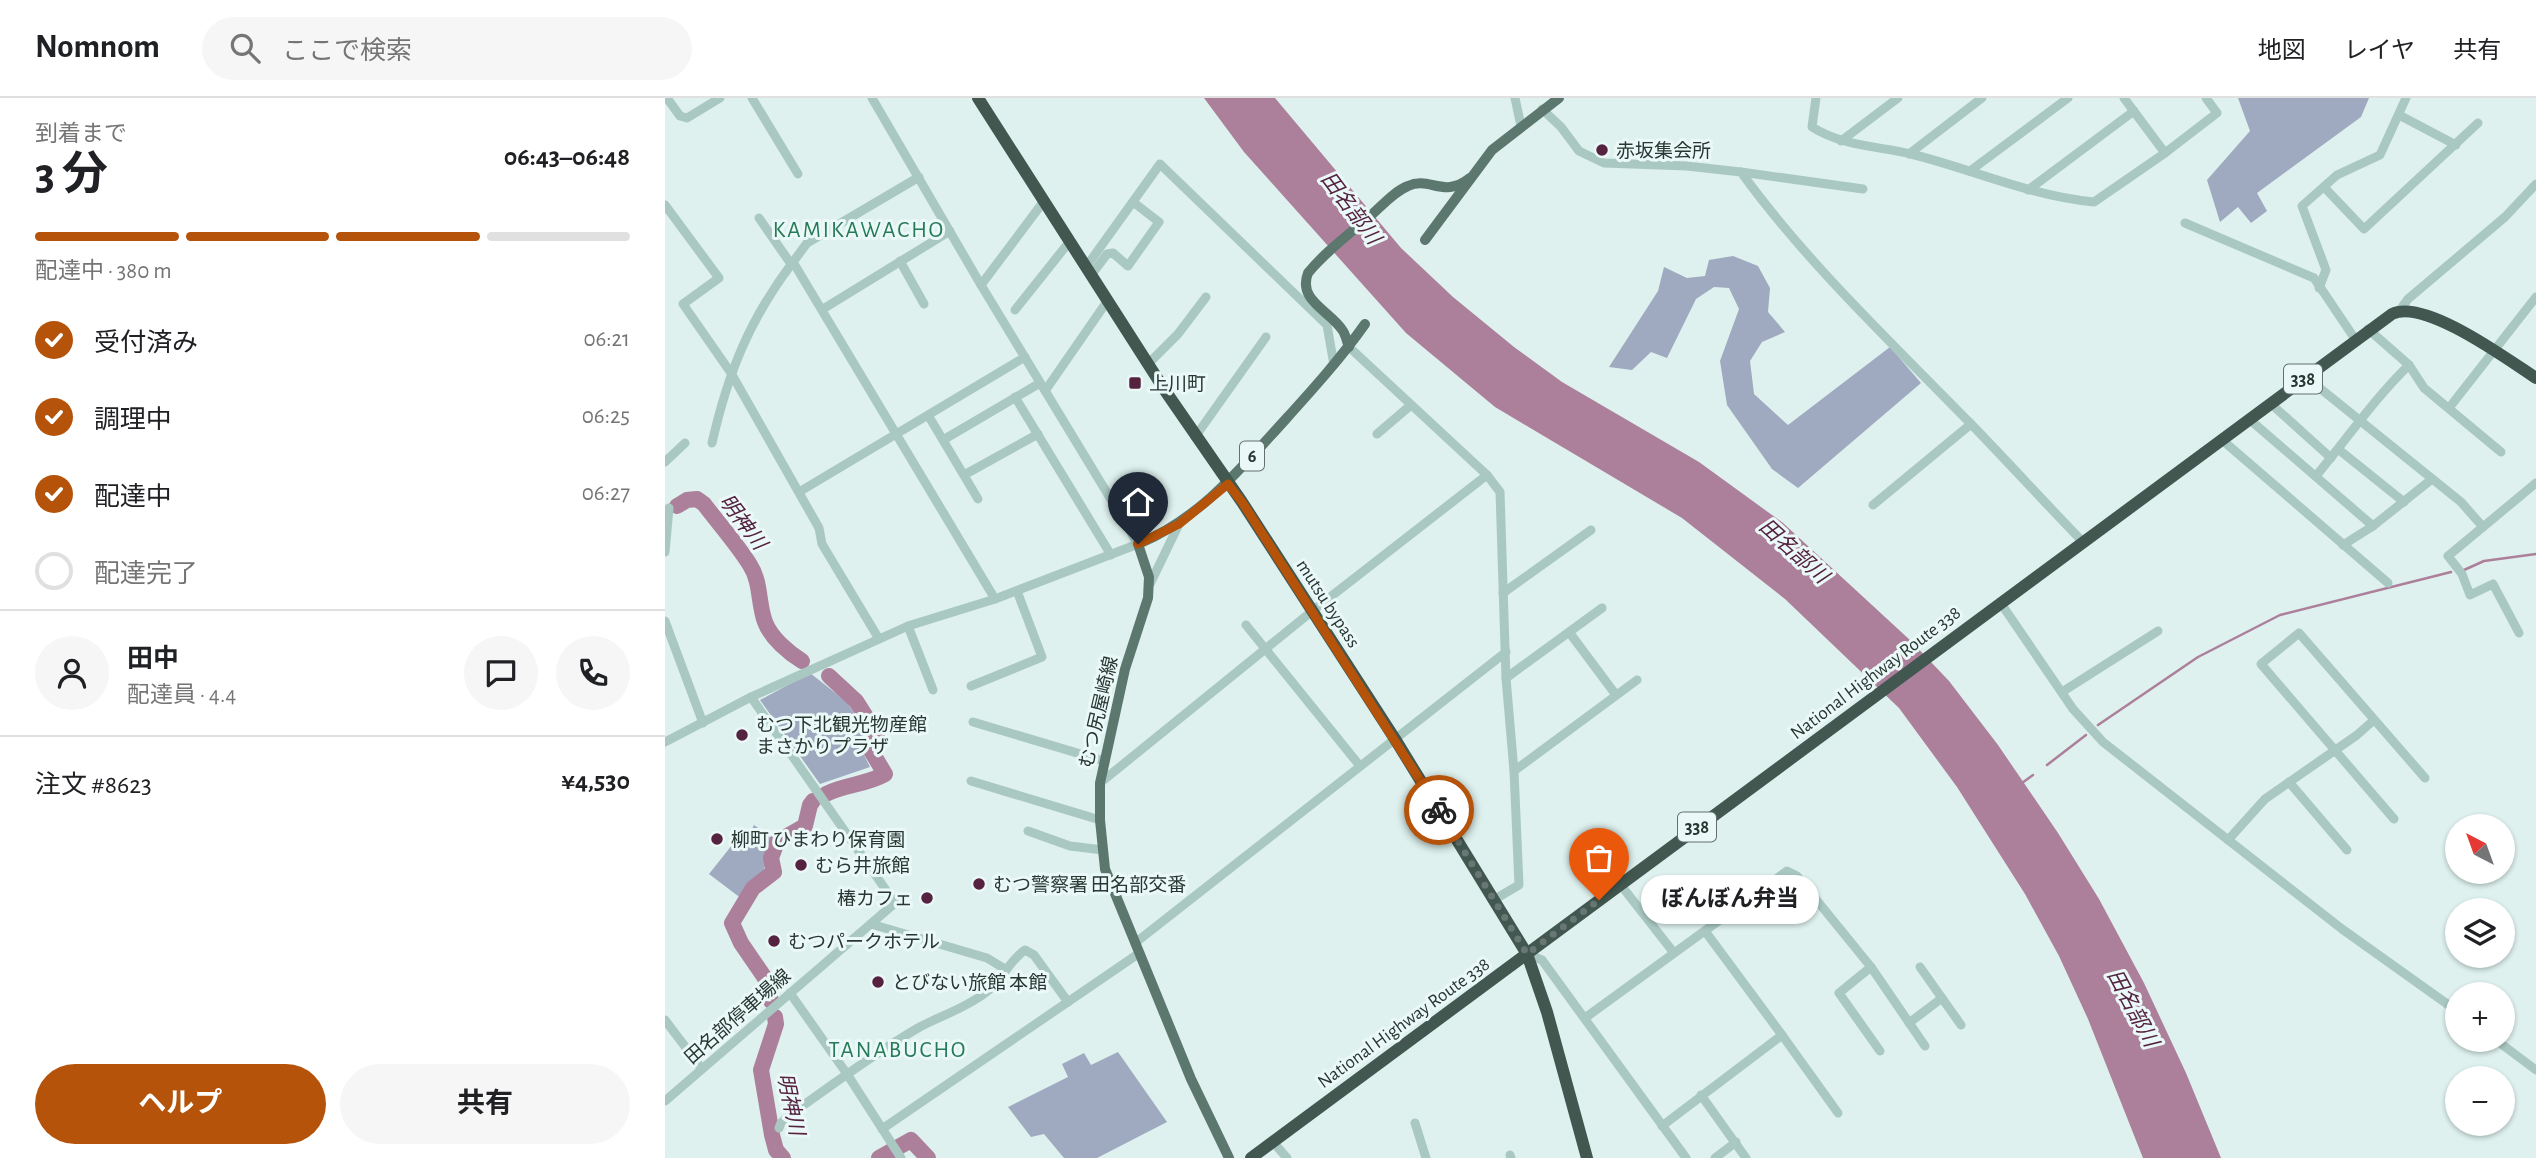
<!DOCTYPE html>
<html lang="ja">
<meta charset="utf-8">
<style>
:root{--surface:#fff;--page:#f6f6f6;--text:#202124;--muted:#757577;--line:#e0e0e0;--accent:#b45309}
body{margin:0;font-family:"Alegreya Sans","Noto Sans JP",sans-serif;background:var(--page);color:var(--text);height:100vh;display:flex;flex-direction:column;font-size:26px;white-space:nowrap}
*{box-sizing:border-box;margin:0}
p{font-size:23px;color:var(--muted)}
.icon{flex:none;width:38px;height:38px;fill:none;stroke:currentColor;stroke-width:2;stroke-linecap:round;stroke-linejoin:round}
.map{position:relative;flex:1;overflow:hidden}
.panel{display:flex;flex-direction:column;background:var(--surface);width:665px}
.panel>*{flex:none}
.needle{width:46px;rotate:319deg}
.tools{position:absolute;left:1780px;top:716px;display:grid;gap:14px}
.tools a{display:grid;place-items:center;width:70px;height:70px;border-radius:50%;background:var(--surface);box-shadow:0 2px 5px #0004;font-size:35px}
.pin{position:absolute;display:grid;place-items:center;width:60px;height:60px;color:#fff;margin:-72px -30px;border-radius:50% 50% 50% 0;rotate:-45deg;box-shadow:0 0 7px #0007}
.pin .icon{rotate:45deg}
.courier{position:absolute;display:grid;place-items:center;width:70px;height:70px;margin:-35px;border:5px solid #b45309;border-radius:50%;background:#fff;color:#222;box-shadow:0 2px 9px #0007}
.bubble{position:absolute;height:49px;border-radius:24px;background:var(--surface);box-shadow:0 2px 5px #0004;font-size:23px;font-weight:700;line-height:49px;text-align:center}
.overview em{font-style:normal;font-weight:700}
.overview div{display:flex;flex-direction:column-reverse}
.overview{display:flex;align-items:center;justify-content:space-between;height:119px;padding:0 35px}
h1{font-size:46px;font-weight:700;line-height:52px}
.bar{display:grid;grid-template-columns:repeat(4,1fr);gap:10px 7px;align-content:center;height:84px;padding:0 35px}
.bar i{height:9px;border-radius:5px;background:var(--line)}
.bar .on{background:var(--accent)}
.bar p{grid-column:span 4}
.line{display:flex;align-items:center;gap:18px;padding:0 35px;border-top:2px solid var(--line)}
.line div{flex:1}
.round{display:grid;place-items:center;flex:none;width:74px;height:74px;border-radius:37px;background:var(--page)}
ol{padding:0 35px;list-style:none}
li{display:flex;align-items:center;gap:21px;height:77px}
li p{margin-inline-start:auto}
li .icon{padding:7px;border-radius:50%;background:var(--accent);color:#fff;stroke-width:4}
li:last-child{color:var(--muted)}
li i{width:38px;height:38px;border:4px solid var(--line);border-radius:50%}
.primary-button{display:flex;gap:14px;margin-top:auto;padding:14px 35px}
.primary-button a{flex:1;height:80px;border-radius:42px;background:var(--accent);color:#fff;font-size:28px;font-weight:700;line-height:80px;text-align:center}
.primary-button a+a{background:var(--page);color:var(--text)}
header{display:flex;align-items:center;gap:42px;box-sizing:border-box;height:98px;padding:0 35px;background:var(--surface);border-bottom:2px solid var(--line)}
header strong{font-size:33px}
nav{display:flex;gap:38px;margin-inline-start:auto;font-size:24px}
.search{width:490px;height:63px;background:var(--page);display:flex;align-items:center;gap:18px;box-sizing:border-box;padding:0 24px;border-radius:38px;color:var(--muted);font-size:26px}
main{display:flex;flex:1;min-height:0}
.map>svg:first-child{display:block}
</style>
<header>
<strong>Nomnom</strong>
<div class="search"><svg class="icon" aria-label="search" viewBox="0 0 24 24"><circle cx="10" cy="10" r="6"/><path d="M15 15l6 6"/></svg>ここで検索</div>
<nav><a>地図</a><a>レイヤ</a><a>共有</a></nav>
</header>
<main>
<section class="panel">
<div class="overview"><div><h1>3 分</h1><p>到着まで</p></div><em>06:43–06:48</em></div>
<div class="bar"><i class="on"></i><i class="on"></i><i class="on"></i><i></i><p>配達中 · 380 m</p></div>
<ol>
<li><svg class="icon" aria-label="check" viewBox="0 0 24 24"><path d="M5 12l5 5 9-10"/></svg>受付済み<p>06:21</p></li>
<li><svg class="icon" aria-label="check" viewBox="0 0 24 24"><path d="M5 12l5 5 9-10"/></svg>調理中<p>06:25</p></li>
<li><svg class="icon" aria-label="check" viewBox="0 0 24 24"><path d="M5 12l5 5 9-10"/></svg>配達中<p>06:27</p></li>
<li><i></i>配達完了</li>
</ol>
<div class="line" style="height:126px"><a class="round"><svg class="icon" aria-label="person" viewBox="0 0 24 24"><circle cx="12" cy="8" r="4"/><path d="M4 21q1-7 8-7t8 7"/></svg></a><div><b>田中</b><p>配達員 · 4.4</p></div><a class="round"><svg class="icon" aria-label="chat" viewBox="0 0 24 24"><path d="M4 5h16v11H9l-5 4z"/></svg></a><a class="round"><svg class="icon" aria-label="phone" viewBox="0 0 24 24"><path d="M5 4h4l2 5-3 2q2 4 5 5l2-3 5 2v4C11 20 4 13 5 4z"/></svg></a></div>
<div class="line" style="height:91px"><div>注文 #8623</div><b>¥4,530</b></div>
<div class="primary-button"><a>ヘルプ</a><a>共有</a></div>
</section>
<div class="map">
<svg width="1871" height="1060" viewBox="0 0 1871 1060">
<rect width="100%" height="100%" fill="#def1ee"/>
<!-- green -->
<g fill="#9fa9bf">
<polygon points="1573,0 1704,0 1696,19 1592,95 1602,113 1586,125 1573,109 1555,124 1542,82 1585,33"/>
<polygon points="1068,158 1093,168 1105,190 1103,214 1120,234 1097,244 1085,263 1089,296 1123,327 1225,249 1256,285 1133,390 1107,371 1062,307 1055,263 1074,211 1064,190 1049,189 1031,201 1002,260 986,254 967,272 944,269 993,193 999,169 1022,180 1040,178 1044,162"/>
<polygon points="145,575 182,604 201,634 193,645 205,669 155,686 95,602"/>
<polygon points="89,727 110,742 102,757 99,773 77,801 44,776 71,742 81,743"/>
<polygon points="453,954 502,1024 432,1060 399,1060 379,1036 366,1039 343,1009 403,979 397,966 419,955 426,967"/>
</g>
<!-- water -->
<polygon fill="#ac7f9a" points="539,0 610,0 736,150 788,199 849,249 897,284 1034,364 1118,425 1246,543 1284,583 1333,647 1393,735 1434,801 1479,885 1521,975 1556,1060 1478,1060 1423,921 1394,858 1360,796 1292,689 1234,610 1120,501 1017,420 830,309 741,235 579,54"/>
<g fill="none" stroke-linecap="round" stroke-linejoin="round">
<!-- stream -->
<g stroke="#ac7f9a" stroke-width="2.5">
<polyline points="1799,472 1819,463 1871,456"/>
<polyline points="1433,627 1533,559 1615,517 1786,474"/>
<polyline points="1382,667 1421,637"/>
<polyline points="1357,685 1368,677"/>
</g>
<!-- river -->
<g stroke="#ac7f9a" stroke-width="16">
<path d="M12,408L22,402L32,401L39,406C54,426 72,446 85,467C96,484 93,505 100,524C106,540 124,555 137,563"/>
<path d="M161,696C180,686 201,687 220,676L202,646L212,636L191,603L164,578"/>
<polyline points="106,903 100,880 76,845 67,825 88,790 109,774 106,760 112,744 140,728 145,707 148,703"/>
<polyline points="110,919 111,926 96,972 107,1037 111,1052 118,1060"/>
<polyline points="214,1060 246,1042 263,1060"/>
</g>
<!-- minor -->
<g stroke="#aac8c2" stroke-width="9">
<polyline points="2,0 15,18 22,20 55,0"/>
<polyline points="87,0 133,76"/>
<polyline points="850,0 856,28"/>
<path d="M1151,0L1147,29C1177,48 1212,48 1246,56C1307,71 1365,98 1429,104L1500,55L1552,15L1541,0"/>
<polyline points="1459,0 1500,55"/>
<path d="M877,11L896,29L914,53L939,65L1022,68L1076,74C1141,164 1227,245 1305,325C1343,364 1380,405 1418,444"/>
<polyline points="1734,17 1791,47"/>
<polyline points="1176,43 1233,0"/>
<polyline points="1244,56 1317,0"/>
<polyline points="1305,73 1403,0"/>
<polyline points="1076,74 1198,91"/>
<polyline points="254,79 142,145 128,164 330,501"/>
<polyline points="1659,89 1699,131 1813,25"/>
<polyline points="1363,92 1469,13"/>
<polyline points="0,107 54,180 18,206 66,275 154,430 157,446 214,541"/>
<polyline points="94,120 126,166"/>
<polyline points="1520,125 1649,180 1690,241"/>
<polyline points="235,163 259,206"/>
<polyline points="421,169 495,66 662,227 669,267"/>
<polyline points="427,176 442,156 448,155 463,168 494,124 468,104"/>
<polyline points="316,187 379,103"/>
<polyline points="1654,190 1661,172 1637,108 1672,77 1715,57 1741,0"/>
<polyline points="158,211 285,133"/>
<polyline points="350,212 405,143"/>
<polyline points="1735,212 1743,201 1840,119 1871,86"/>
<polyline points="1703,231 1744,267 1759,290 1836,354"/>
<polyline points="684,249 822,377 835,394 841,580 849,673 854,787 830,801"/>
<polyline points="483,266 513,236 541,199"/>
<polyline points="1641,279 1796,404 1818,429"/>
<polyline points="380,293 443,202"/>
<polyline points="350,299 446,457"/>
<polyline points="1605,305 1666,360"/>
<polyline points="1784,310 1871,199"/>
<polyline points="263,317 313,401"/>
<polyline points="1584,321 1708,428"/>
<polyline points="712,336 746,307"/>
<polyline points="530,339 601,239"/>
<polyline points="1556,341 1723,485"/>
<polyline points="278,342 375,285"/>
<path d="M47,345C63,275 84,222 128,164"/>
<polyline points="1673,351 1739,404"/>
<polyline points="0,364 20,345"/>
<polyline points="299,377 373,336"/>
<path d="M1651,378C1682,341 1709,301 1744,267"/>
<polyline points="134,394 360,259"/>
<polyline points="1208,407 1306,326"/>
<polyline points="1678,447 1708,428 1767,381"/>
<polyline points="0,454 4,410"/>
<polyline points="485,486 514,426"/>
<polyline points="838,495 926,432"/>
<polyline points="1335,504 1408,611 1438,644 1677,831 1792,913"/>
<polyline points="0,523 38,625"/>
<polyline points="581,527 695,668"/>
<polyline points="243,528 268,592"/>
<polyline points="904,534 951,597"/>
<polyline points="1854,535 1828,486 1805,497 1797,476 1783,458 1871,385"/>
<polyline points="841,580 937,510"/>
<polyline points="306,588 377,559 352,493"/>
<polyline points="1397,594 1493,533"/>
<polyline points="308,624 439,663"/>
<polyline points="0,644 86,599 243,528 330,501 473,446 316,187 207,0"/>
<polyline points="849,673 972,582"/>
<polyline points="306,683 435,722"/>
<polyline points="1624,684 1682,752"/>
<polyline points="435,685 646,514 822,377"/>
<polyline points="1729,721 1596,566 1634,535 1760,680"/>
<polyline points="363,733 405,748 438,752"/>
<polyline points="1563,742 1600,701 1692,637 1709,622"/>
<polyline points="955,786 1009,855"/>
<polyline points="206,826 322,860 340,871"/>
<polyline points="470,845 841,554"/>
<polyline points="862,856 877,862 1021,1060"/>
<polyline points="1206,869 1174,895 1215,953"/>
<polyline points="1255,869 1296,927"/>
<polyline points="125,895 182,976 236,1060"/>
<polyline points="920,920 1122,773 1132,778 1206,869 1260,948"/>
<polyline points="0,922 37,971"/>
<polyline points="1244,925 1277,900"/>
<polyline points="1117,937 1173,1015"/>
<polyline points="1831,942 1871,972"/>
<polyline points="1036,997 1081,1060"/>
<polyline points="0,1003 230,805 86,599"/>
<polyline points="750,1025 761,1060"/>
<polyline points="997,1028 1117,937 1040,833"/>
<path d="M114,1030L116,1025L123,1018C166,988 208,956 253,930C275,918 301,910 320,895C337,883 343,864 360,852L369,857L403,904"/>
<polyline points="217,1031 473,856"/>
<polyline points="608,1044 622,1060"/>
<polyline points="845,1057 846,1060"/>
<polyline points="1050,1060 1071,1044"/>
</g>
<!-- major -->
<g stroke="#5c776e" stroke-width="10">
<polyline points="760,142 827,52 894,0"/>
<path d="M684,249C682,244 681,238 678,233C666,213 632,203 643,175C660,154 683,137 704,119C716,109 728,94 743,88C765,78 779,101 805,80"/>
<path d="M564,1060L526,981L440,771L435,722V685L460,571L483,500L484,479L473,446C535,421 576,370 620,322C648,291 676,260 700,226"/>
</g>
<!-- highway -->
<g stroke="#41574f" stroke-width="12">
<polyline points="313,0 501,294 577,404 730,641 862,856 882,914 922,1060"/>
<path d="M586,1060L1727,216C1759,200 1842,261 1871,280"/>
</g>
</g>
<g fill="none" stroke-linecap="round" stroke-linejoin="round">
<!-- done -->
<polyline stroke="#687774" stroke-width="7" stroke-dasharray="0 12.6" points="774,712 862,856 934,802"/>
<!-- route -->
<polyline stroke="#b45309" stroke-width="9" points="473,446 514,426 563,386 577,404 774,712"/>
</g>
<!-- markers -->
<g fill="#552240" stroke="#eaf9f7" stroke-width="2.5">
<circle cx="937" cy="52" r="7"/>
<rect x="463" y="278" width="14" height="14" rx="3.5"/>
<circle cx="77" cy="637" r="7"/>
<circle cx="52" cy="741" r="7"/>
<circle cx="136" cy="767" r="7"/>
<circle cx="314" cy="786" r="7"/>
<circle cx="262" cy="800" r="7"/>
<circle cx="109" cy="843" r="7"/>
<circle cx="213" cy="884" r="7"/>
</g>
<g text-anchor="middle" stroke-width="6" stroke-linejoin="round" paint-order="stroke">
<!-- shield labels -->
<g fill="#eaf9f7" stroke="#63706d" stroke-width="2">
<rect x="1619" y="266.5" width="38" height="29" rx="5"/>
<rect x="575" y="343.5" width="24" height="29" rx="5"/>
<rect x="1013" y="714.5" width="38" height="29" rx="5"/>
</g>
<g font-size="18" font-weight="bold" fill="#293632">
<text x="1638" y="287">338</text>
<text x="587" y="364">6</text>
<text x="1032" y="735">338</text>
</g>
<!-- poi labels -->
<g font-size="19" fill="#293632" stroke="#eaf9f7" text-anchor="start">
<text x="951" y="59">赤坂集会所</text>
<text x="484" y="292">上川町</text>
<text x="91" y="633">むつ下北観光物産館<tspan x="91" dy="22">まさかりプラザ</tspan></text>
<text x="66" y="748">柳町 ひまわり保育園</text>
<text x="150" y="774">むら井旅館</text>
<text x="328" y="793">むつ警察署 田名部交番</text>
<text x="248" y="807" text-anchor="end">椿カフェ</text>
<text x="123" y="850">むつパークホテル</text>
<text x="227" y="891">とびない旅館 本館</text>
</g>
<!-- street labels -->
<g font-size="19" fill="#293632" stroke="#eaf9f7">
<text transform="translate(664 505) rotate(57)" y="7">mutsu bypass</text>
<text transform="translate(1210 574) rotate(-37)" y="7">National Highway Route 338</text>
<text transform="translate(433 614) rotate(-77)" y="7">むつ尻屋崎線</text>
<text transform="translate(72 918) rotate(-41)" y="7">田名部停車場線</text>
<text transform="translate(738 924) rotate(-36)" y="7">National Highway Route 338</text>
</g>
<!-- water labels -->
<g font-size="21" font-style="italic" fill="#552240" stroke="#eaf9f7">
<text transform="translate(686 110) rotate(53)" y="7">田名部川</text>
<text transform="translate(78 424) rotate(53)" y="7">明神川</text>
<text transform="translate(1129 453) rotate(42)" y="7">田名部川</text>
<text transform="translate(1468 910) rotate(62)" y="7">田名部川</text>
<text transform="translate(126 1006) rotate(78)" y="7">明神川</text>
</g>
<!-- quarter labels -->
<g font-size="23" letter-spacing="2" fill="#277a57" stroke="#eaf9f7">
<text x="194" y="139">KAMIKAWACHO</text>
<text x="233" y="959">TANABUCHO</text>
</g>
</g>
</svg>
<div class="tools">
<a><svg class="needle" viewBox="-14 -14 28 28"><path d="M0-13l5 13h-10z" fill="#e53935"/><path d="M0 13l5-13h-10z" fill="#757577"/></svg></a>
<a><svg class="icon" aria-label="layers" viewBox="0 0 24 24"><path d="M12 4l9 5-9 5-9-5zM3 14l9 5 9-5"/></svg></a>
<a>+</a>
<a>−</a>
</div>
<div class="pin" style="left:934px;top:802px;background:#ea580c"><svg class="icon" aria-label="bag" viewBox="0 0 24 24"><path d="M5 8h14l-1 12H6zM9 8a3 3 0 0 1 6 0"/></svg></div>
<div class="pin" style="left:473px;top:446px;background:#1f2937"><svg class="icon" aria-label="home" viewBox="0 0 24 24"><path d="M3 11l9-7 9 7M6 9v11h12V9"/></svg></div>
<div class="courier" style="left:774px;top:712px"><svg class="icon" aria-label="bike" viewBox="0 0 24 24"><circle cx="6" cy="16" r="4"/><circle cx="18" cy="16" r="4"/><path d="M6 16l4-8h5l3 8M10 8l3 8H6M13 5h3"/></svg></div>
<div class="bubble" style="left:976px;top:777px;width:178px">ぼんぼん弁当</div>
</div>
</main>
